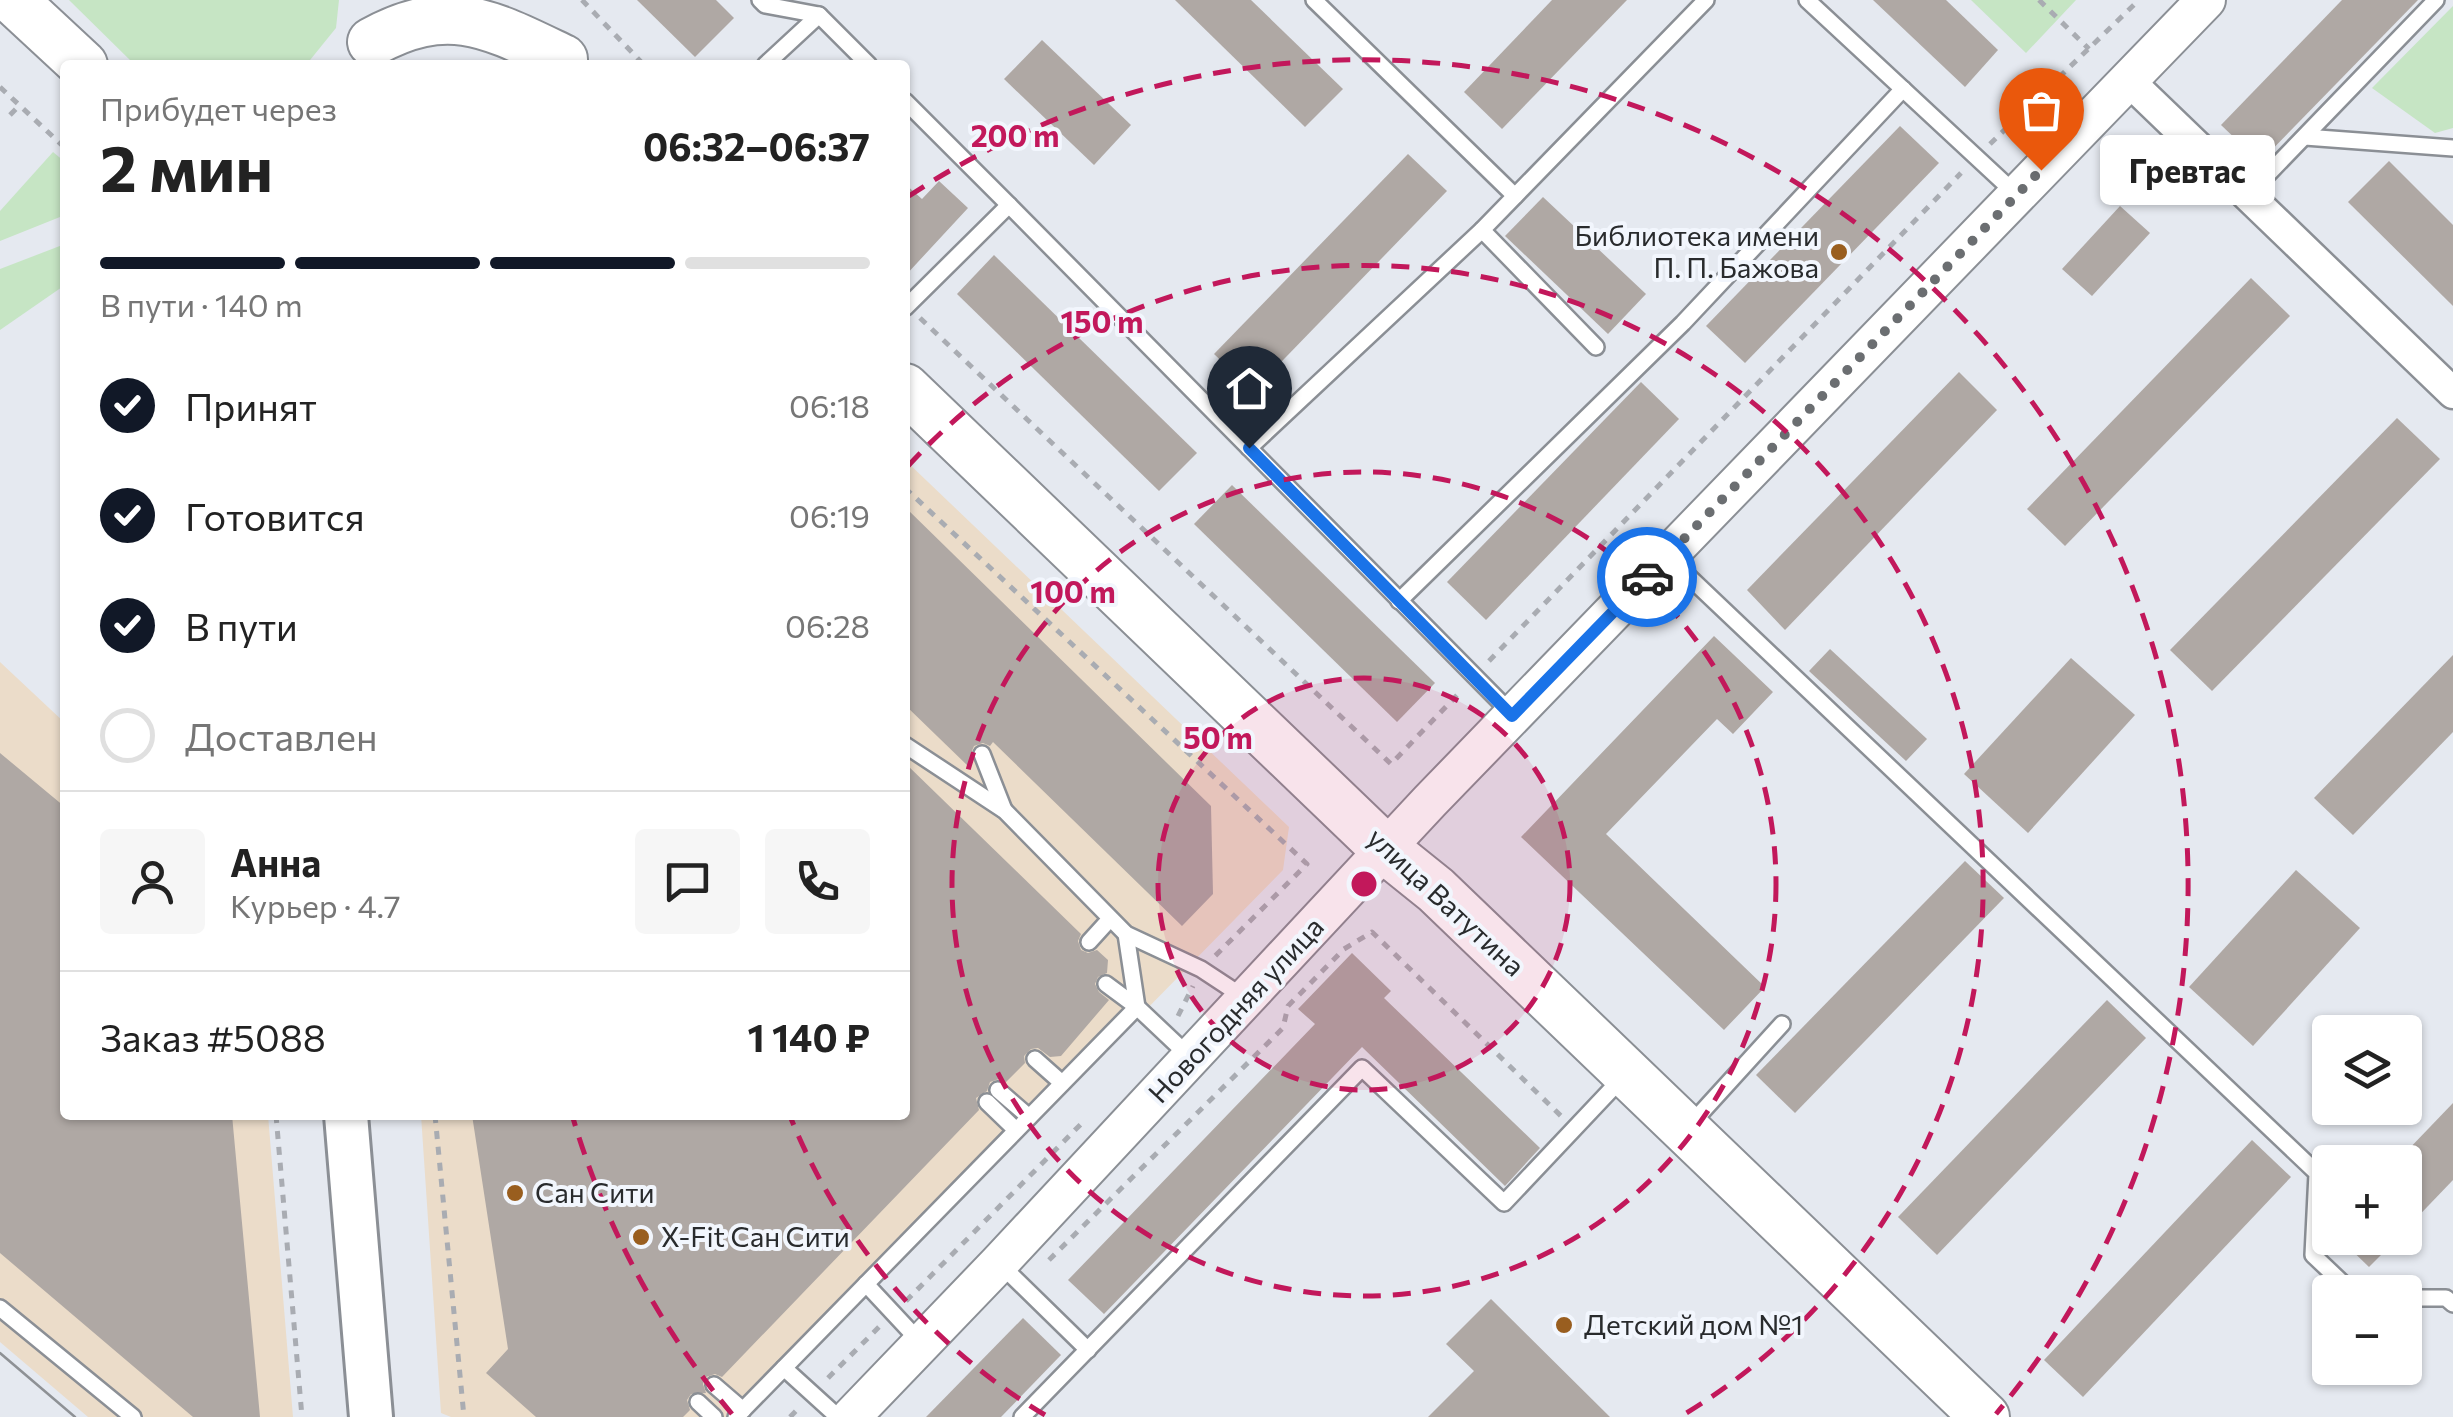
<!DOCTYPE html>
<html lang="ru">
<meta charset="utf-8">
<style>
:root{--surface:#fff;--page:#f6f6f6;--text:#222;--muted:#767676;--line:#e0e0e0;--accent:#111827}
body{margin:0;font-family:Commissioner,sans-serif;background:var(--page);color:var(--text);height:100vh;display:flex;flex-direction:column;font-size:38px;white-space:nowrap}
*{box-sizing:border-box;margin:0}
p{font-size:32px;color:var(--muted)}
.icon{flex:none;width:55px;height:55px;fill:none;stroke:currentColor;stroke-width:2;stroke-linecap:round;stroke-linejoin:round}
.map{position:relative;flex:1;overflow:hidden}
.details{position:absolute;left:60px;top:60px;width:850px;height:1060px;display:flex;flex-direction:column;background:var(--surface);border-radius:10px;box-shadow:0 2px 8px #0004}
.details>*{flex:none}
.controls{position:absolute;left:2312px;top:1015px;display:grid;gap:20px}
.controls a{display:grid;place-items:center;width:110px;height:110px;border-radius:10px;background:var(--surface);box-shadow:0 2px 8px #0004;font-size:50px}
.pin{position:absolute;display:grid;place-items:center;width:85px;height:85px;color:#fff;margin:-102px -42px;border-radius:50% 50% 50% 0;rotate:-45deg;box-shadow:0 0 10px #0007}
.pin .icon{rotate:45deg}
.courier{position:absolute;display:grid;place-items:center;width:100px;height:100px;margin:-50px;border:8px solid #1a73e8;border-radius:50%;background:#fff;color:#222;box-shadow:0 2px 12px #0007}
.bubble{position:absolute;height:70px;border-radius:10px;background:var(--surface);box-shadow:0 2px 8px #0004;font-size:32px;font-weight:700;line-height:70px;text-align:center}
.overview em{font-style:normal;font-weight:700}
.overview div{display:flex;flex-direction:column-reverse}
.overview{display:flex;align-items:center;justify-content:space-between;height:170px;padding:0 40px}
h1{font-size:65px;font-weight:700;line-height:75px}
.bar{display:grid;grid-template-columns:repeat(4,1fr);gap:15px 10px;align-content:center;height:120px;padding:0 40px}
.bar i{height:12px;border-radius:8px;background:var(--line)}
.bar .on{background:var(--accent)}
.bar p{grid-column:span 4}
.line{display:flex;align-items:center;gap:25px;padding:0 40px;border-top:2px solid var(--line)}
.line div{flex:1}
.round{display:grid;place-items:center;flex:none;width:105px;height:105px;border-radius:10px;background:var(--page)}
ol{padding:0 40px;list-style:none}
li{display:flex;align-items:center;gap:30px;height:110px}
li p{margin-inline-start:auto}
li .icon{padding:10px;border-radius:50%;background:var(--accent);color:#fff;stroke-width:4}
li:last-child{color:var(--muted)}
li i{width:55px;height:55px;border:5px solid var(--line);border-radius:50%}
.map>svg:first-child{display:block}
</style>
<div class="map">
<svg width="2453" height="1417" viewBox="0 0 2453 1417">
<rect width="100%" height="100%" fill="#e5e9f0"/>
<!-- commercial -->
<g fill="#ebdcc9">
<polygon points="905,460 1289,827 1283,870 747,1417 451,1417 441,1413 421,1115 905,1115"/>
<polygon points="0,662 65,723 65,1115 268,1115 293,1417 88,1417 0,1342"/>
</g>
<!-- green -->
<g fill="#c6e5c4">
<polygon points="69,0 339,0 336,28 306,65 135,65"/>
<polygon points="1971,0 2076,0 2026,53"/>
<polygon points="2453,6 2453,128 2435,133 2372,88"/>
<polygon points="53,152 65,162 65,215 0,241 0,211"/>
<polygon points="65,244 65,285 0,330 0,269"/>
</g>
<!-- building -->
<g fill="#afa8a4">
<polygon points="637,0 716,0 734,18 695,57"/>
<polygon points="1175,0 1251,0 1343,89 1305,127"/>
<polygon points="1552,0 1627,0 1502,129 1464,92"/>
<polygon points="1873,0 1946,0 1998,50 1965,87"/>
<polygon points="2342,0 2418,0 2260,162 2221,125"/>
<polygon points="1042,40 1131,125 1094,165 1004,79"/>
<polygon points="1900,126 1939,163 1745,363 1706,326"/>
<polygon points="1408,154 1447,191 1253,391 1214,354"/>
<polygon points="2389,161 2453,225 2453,306 2348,202"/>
<polygon points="939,181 968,208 905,276 905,184 922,199"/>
<polygon points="1543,197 1646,294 1608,334 1505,236"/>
<polygon points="2120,206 2150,233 2092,296 2062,269"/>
<polygon points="994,255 1197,453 1159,491 957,294"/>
<polygon points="2251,278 2290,316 2065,546 2027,509"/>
<polygon points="1959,372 1997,410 1785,630 1747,590"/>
<polygon points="1641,382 1679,419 1486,620 1447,582"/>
<polygon points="2397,418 2440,459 2212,691 2170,650"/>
<polygon points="1232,485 1435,683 1397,722 1194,524"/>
<polygon points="905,507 1211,806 1213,894 1182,926 993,742 990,746 983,743 974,746 971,753 973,762 969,767 905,705"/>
<polygon points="1714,636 1773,692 1733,734 1717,719 1606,834 1765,987 1724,1030 1521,837"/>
<polygon points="1830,649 1927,739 1906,761 1809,671"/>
<polygon points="2453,655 2453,732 2353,835 2314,798"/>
<polygon points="2071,658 2135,715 2028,833 1964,774"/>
<polygon points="0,753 65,807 65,1115 232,1115 260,1417 193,1417 0,1253"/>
<polygon points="905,763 1081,934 1078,941 1081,950 1088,953 1097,950 1108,960 1107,973 1098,977 1095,984 1099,992 1109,1000 1061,1056 1050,1057 1038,1048 1031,1049 1024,1056 1025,1063 1006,1082 999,1079 990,1082 987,1091 976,1098 979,1110 722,1377 715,1374 706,1377 703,1384 706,1393 691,1394 687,1400 690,1410 683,1417 536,1417 486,1373 508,1349 472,1115 905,1115"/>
<polygon points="1965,861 2004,898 1795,1113 1756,1075"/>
<polygon points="2296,870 2360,928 2253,1046 2189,987"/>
<polygon points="1352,953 1391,991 1384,998 1540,1148 1505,1186 1362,1047 1104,1314 1068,1280 1315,1024 1298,1009"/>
<polygon points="2107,1000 2146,1038 1937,1255 1898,1217"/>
<polygon points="2453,1103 2453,1180 2405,1230 2405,1153"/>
<polygon points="2252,1140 2291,1177 2083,1397 2044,1360"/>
<polygon points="2339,1238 2398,1238 2369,1267"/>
<polygon points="1491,1299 1610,1417 1428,1417 1474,1371 1446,1344"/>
<polygon points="1023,1318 1061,1355 1001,1417 926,1417"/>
</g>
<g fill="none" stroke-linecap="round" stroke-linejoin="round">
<defs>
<g id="service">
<polyline points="760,0 765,5 819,15"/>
<polyline points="1314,0 1515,196"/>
<polyline points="1807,0 2017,195"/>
<polyline points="765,65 819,15 869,65"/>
<polyline points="905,101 1009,205"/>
<polyline points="2305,137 2453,148"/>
<polyline points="2246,197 2436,0"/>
<polyline points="1482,230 1596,347"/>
<polyline points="905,308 1009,205 1513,715"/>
<polyline points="1249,448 1482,230 1706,0"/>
<polyline points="1667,556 2317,1173 2313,1255 2352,1292"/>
<polyline points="1399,601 1683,323 1903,89"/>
<polyline points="905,745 1005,811 1126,934 1201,969 1245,998"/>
<polyline points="982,754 1004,810"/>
<polyline points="1089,942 1109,920"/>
<polyline points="1106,984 1137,1007 1191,1058"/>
<polyline points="1035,1059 1062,1083"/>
<polyline points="998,1090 1029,1117"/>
<polyline points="987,1102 1016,1130"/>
<polyline points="1690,1125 1782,1024"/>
<polyline points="999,1263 1088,1350"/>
<polyline points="866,1284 922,1344"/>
<polyline points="2405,1298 2446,1298 2453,1304"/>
<polyline points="0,1308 133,1417"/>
<polyline points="784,1368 838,1417"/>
<polyline points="714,1385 743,1410"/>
<polyline points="698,1402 714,1417"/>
<polyline points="736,1417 1137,1007 1126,934"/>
<polyline points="1022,1417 1362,1068 1504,1203 1623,1077"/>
</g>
<polyline id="minor" points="2128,80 2453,393"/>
<polyline id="tertiary" points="851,1417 999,1263 1430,801 2206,0"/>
<polyline id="secondary" points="346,1115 371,1417"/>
<g id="primary">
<polyline points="13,0 83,65"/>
<path d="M372,42C449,0 490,24 563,59"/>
<polyline points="905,388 1385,849 1436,890 1985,1417"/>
</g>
</defs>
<!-- service casing -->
<use href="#service" stroke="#8b8f95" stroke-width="20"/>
<!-- minor casing -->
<use href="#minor" stroke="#8b8f95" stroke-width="35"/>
<!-- tertiary casing -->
<use href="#tertiary" stroke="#8b8f95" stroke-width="42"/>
<!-- secondary casing -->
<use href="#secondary" stroke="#8b8f95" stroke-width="48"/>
<!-- primary casing -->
<use href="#primary" stroke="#8b8f95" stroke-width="52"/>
<!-- path -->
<g stroke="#a9acb2" stroke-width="5" stroke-dasharray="8 8" stroke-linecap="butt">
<polyline points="582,0 644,65"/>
<polyline points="2039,0 2089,49"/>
<polyline points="0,87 65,148"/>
<polyline points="10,115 20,105"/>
<polyline points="1990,144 2139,0"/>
<polyline points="920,318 1391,764 1461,691"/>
<polyline points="905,488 1307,864 1214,957"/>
<polyline points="1489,661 1961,173"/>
<polyline points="1178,1016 1193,986"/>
<polyline points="276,1115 302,1417"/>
<polyline points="435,1115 464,1417"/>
<polyline points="1049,1260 1283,1028 1288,1006 1344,949 1372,932 1561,1116"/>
<polyline points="906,1301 1081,1124"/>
<polyline points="828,1378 880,1326"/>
<polyline points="790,1417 799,1408"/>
</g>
<!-- service -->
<use href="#service" stroke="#fff" stroke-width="15"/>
<!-- minor -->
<use href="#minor" stroke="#fff" stroke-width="30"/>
<!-- tertiary -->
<use href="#tertiary" stroke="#fff" stroke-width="38"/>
<!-- secondary -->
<use href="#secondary" stroke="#fff" stroke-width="42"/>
<!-- primary -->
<use href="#primary" stroke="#fff" stroke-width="48"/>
<!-- tram -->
<polyline stroke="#8e9195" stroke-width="2.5" points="0,1353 75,1417"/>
</g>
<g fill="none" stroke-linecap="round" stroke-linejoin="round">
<!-- done -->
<polyline stroke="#6b6e71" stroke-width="10" stroke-dasharray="0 18" points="1647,577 2041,170"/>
<!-- route -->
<polyline stroke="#1a73e8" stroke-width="12" points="1249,448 1512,716 1647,577"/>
</g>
<!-- distance rings -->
<circle cx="1364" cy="884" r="206" fill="#c2185b" fill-opacity=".12"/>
<g fill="none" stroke="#c2185b" stroke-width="5" stroke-dasharray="18 12">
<circle cx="1364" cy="884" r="206"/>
<circle cx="1364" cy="884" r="412"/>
<path d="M1045 1415A619 619 0 0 1 790 1116M908 466A619 619 0 1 1 1683 1415"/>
<path d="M732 1414A825 825 0 0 1 573 1118M909 196A825 825 0 0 1 1996 1414"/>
</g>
<!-- markers -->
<g fill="#995e1f" stroke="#f2f6fd" stroke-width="4">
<circle cx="1839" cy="252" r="10"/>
<circle cx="515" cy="1193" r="10"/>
<circle cx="641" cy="1237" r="10"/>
<circle cx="1564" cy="1325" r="10"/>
</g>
<g text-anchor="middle" stroke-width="8" stroke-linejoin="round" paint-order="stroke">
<!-- poi labels -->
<g font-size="28" fill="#292b2d" stroke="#f2f6fd" text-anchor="start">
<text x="1819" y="246" text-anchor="end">Библиотека имени<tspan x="1819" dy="32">П. П. Бажова</tspan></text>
<text x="535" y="1203">Сан Сити</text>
<text x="661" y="1247">X-Fit Сан Сити</text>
<text x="1584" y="1335">Детский дом №1</text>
</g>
<!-- street labels -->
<g font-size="28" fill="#292b2d" stroke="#f2f6fd">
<text transform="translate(1446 902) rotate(43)" y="10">улица Ватутина</text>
<text transform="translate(1236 1010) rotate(-47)" y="10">Новогодняя улица</text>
</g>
</g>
<circle cx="1364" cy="884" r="15" fill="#c2185b" stroke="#f2f6fd" stroke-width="5"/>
<g font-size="30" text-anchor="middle" font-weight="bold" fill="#c2185b" stroke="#f2f6fd" stroke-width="8" stroke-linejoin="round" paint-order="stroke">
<text x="1015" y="147">200 m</text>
<text x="1102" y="333">150 m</text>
<text x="1073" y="603">100 m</text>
<text x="1218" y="749">50 m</text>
</g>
</svg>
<div class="controls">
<a><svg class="icon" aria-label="layers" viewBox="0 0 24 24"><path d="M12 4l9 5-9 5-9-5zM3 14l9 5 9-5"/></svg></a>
<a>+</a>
<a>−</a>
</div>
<div class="pin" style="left:2041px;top:170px;background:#ea580c"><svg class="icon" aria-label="bag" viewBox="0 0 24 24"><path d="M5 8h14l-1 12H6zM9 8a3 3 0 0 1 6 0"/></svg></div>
<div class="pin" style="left:1249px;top:448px;background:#1f2937"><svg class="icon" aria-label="home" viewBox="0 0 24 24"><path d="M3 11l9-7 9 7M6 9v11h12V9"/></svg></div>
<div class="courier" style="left:1647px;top:577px"><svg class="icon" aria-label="car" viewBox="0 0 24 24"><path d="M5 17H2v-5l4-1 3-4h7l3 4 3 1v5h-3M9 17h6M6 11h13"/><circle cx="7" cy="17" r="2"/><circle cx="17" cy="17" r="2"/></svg></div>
<div class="bubble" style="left:2100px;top:135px;width:175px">Гревтас</div>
<section class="details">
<div class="overview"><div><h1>2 мин</h1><p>Прибудет через</p></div><em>06:32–06:37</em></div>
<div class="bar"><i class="on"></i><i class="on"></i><i class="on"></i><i></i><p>В пути · 140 m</p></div>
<ol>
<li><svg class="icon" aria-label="check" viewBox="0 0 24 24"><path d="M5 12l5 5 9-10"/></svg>Принят<p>06:18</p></li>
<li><svg class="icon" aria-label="check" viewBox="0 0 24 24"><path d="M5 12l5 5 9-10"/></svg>Готовится<p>06:19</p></li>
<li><svg class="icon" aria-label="check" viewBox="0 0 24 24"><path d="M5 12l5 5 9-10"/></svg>В пути<p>06:28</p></li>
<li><i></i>Доставлен</li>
</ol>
<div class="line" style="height:180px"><a class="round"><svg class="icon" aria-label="person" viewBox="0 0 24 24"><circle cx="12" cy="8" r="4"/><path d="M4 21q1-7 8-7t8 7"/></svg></a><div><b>Анна</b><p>Курьер · 4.7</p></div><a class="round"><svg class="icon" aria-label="chat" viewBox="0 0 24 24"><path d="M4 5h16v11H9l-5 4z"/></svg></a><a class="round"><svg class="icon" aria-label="phone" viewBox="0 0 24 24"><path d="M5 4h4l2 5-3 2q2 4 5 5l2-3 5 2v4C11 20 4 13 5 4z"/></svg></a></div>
<div class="line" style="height:130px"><div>Заказ #5088</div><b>1 140 ₽</b></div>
</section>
</div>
